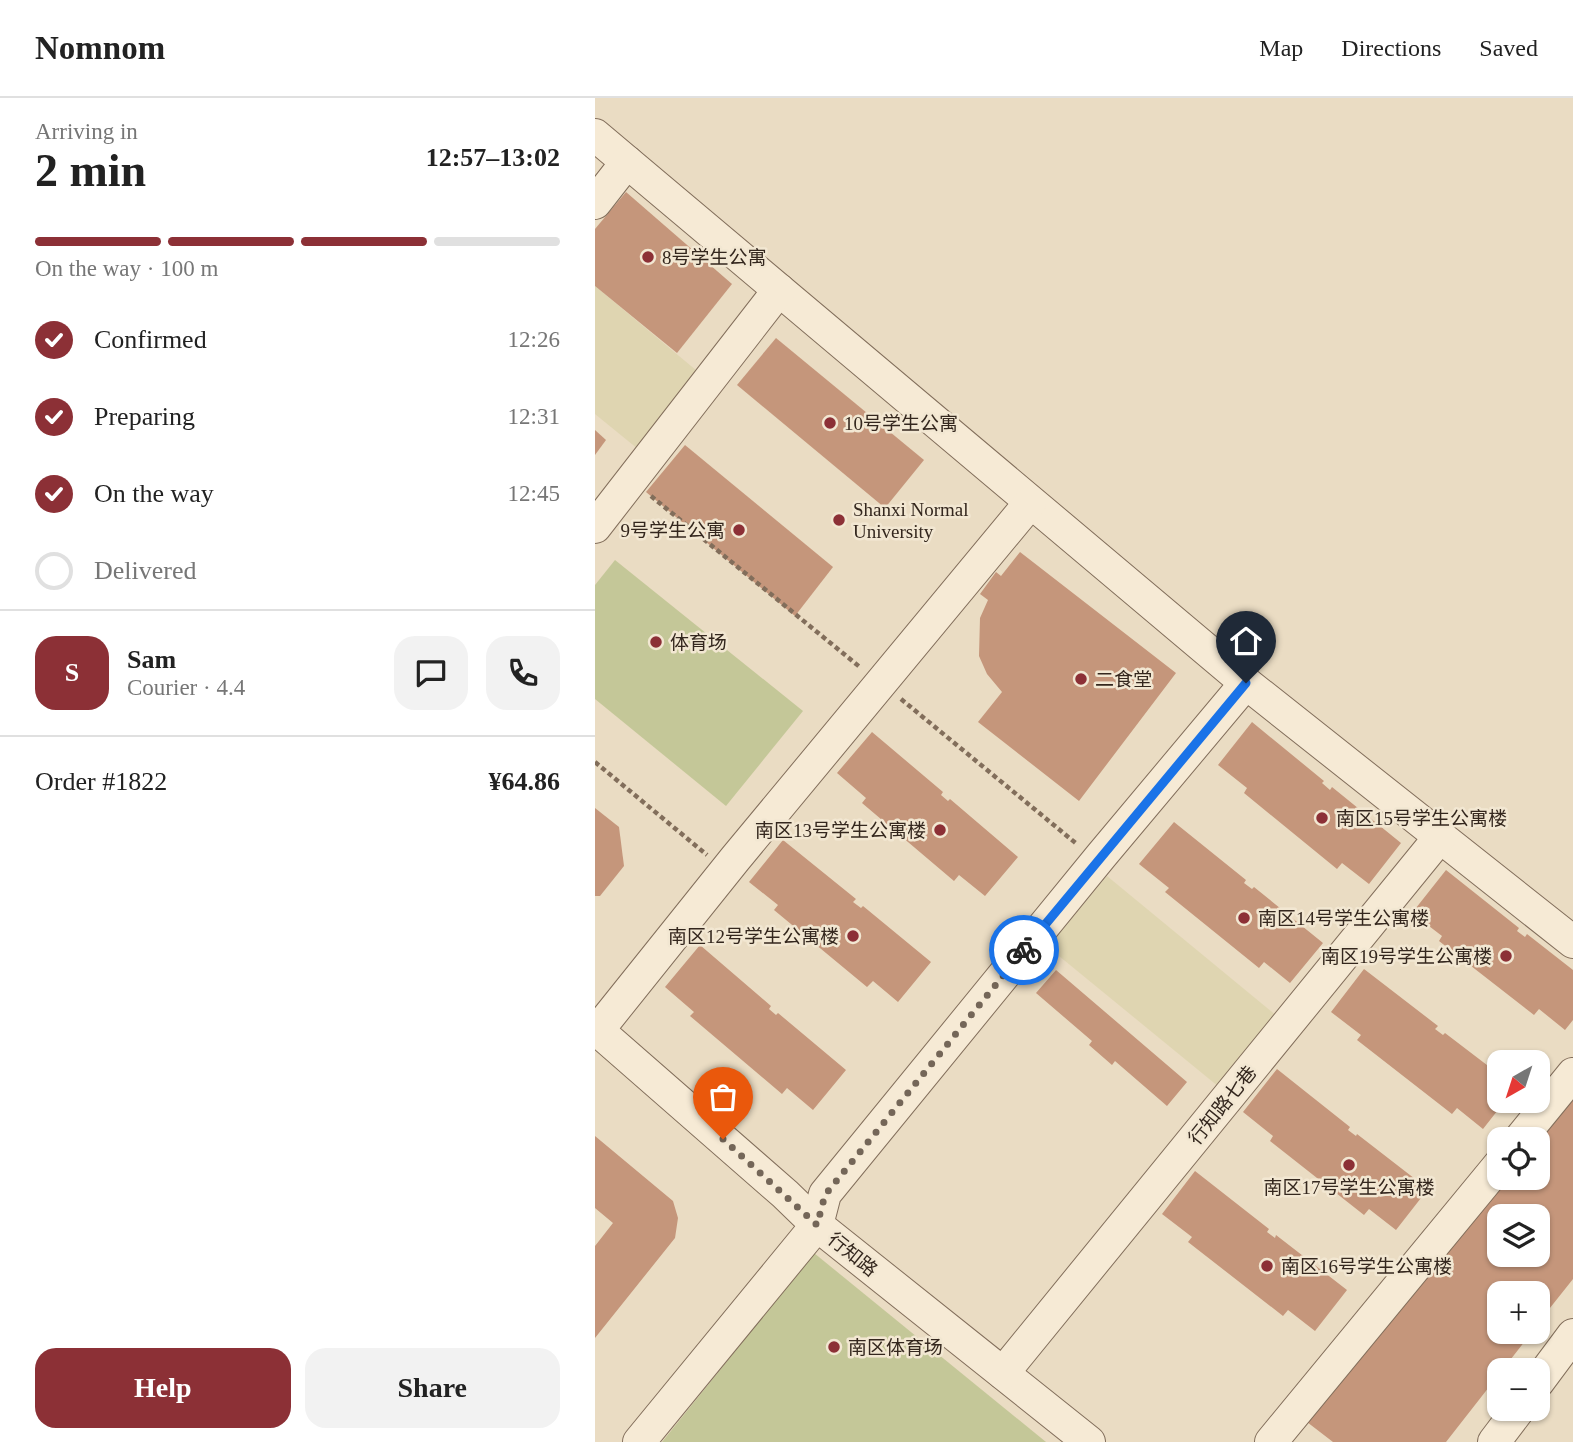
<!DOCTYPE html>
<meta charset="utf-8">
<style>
:root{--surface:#fff;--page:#f2f2f2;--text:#222;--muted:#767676;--line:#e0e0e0;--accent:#8c3036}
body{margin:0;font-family:"Times New Roman","Noto Sans SC",serif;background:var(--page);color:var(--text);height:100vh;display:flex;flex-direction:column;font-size:26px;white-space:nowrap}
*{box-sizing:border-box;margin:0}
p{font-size:23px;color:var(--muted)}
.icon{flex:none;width:38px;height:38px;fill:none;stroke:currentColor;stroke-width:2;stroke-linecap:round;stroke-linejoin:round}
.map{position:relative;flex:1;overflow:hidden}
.sheet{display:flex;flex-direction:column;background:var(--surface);width:595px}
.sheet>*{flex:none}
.needle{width:46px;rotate:219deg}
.controls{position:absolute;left:892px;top:952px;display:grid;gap:14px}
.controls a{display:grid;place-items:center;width:63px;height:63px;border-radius:14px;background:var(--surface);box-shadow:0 2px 5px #0004;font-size:35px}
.pin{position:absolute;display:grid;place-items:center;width:60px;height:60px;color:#fff;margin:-72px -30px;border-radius:50% 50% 50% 0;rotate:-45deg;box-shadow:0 0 7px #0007}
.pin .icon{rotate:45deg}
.courier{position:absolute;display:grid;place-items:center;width:70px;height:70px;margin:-35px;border:5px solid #1a73e8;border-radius:50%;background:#fff;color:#222;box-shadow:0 2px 9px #0007}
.headline em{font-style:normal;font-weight:700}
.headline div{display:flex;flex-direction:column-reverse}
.headline{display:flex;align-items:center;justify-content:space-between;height:119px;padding:0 35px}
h1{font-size:46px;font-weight:700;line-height:52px}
.bar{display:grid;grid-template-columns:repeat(4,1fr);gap:10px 7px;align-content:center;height:84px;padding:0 35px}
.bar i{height:9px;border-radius:5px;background:var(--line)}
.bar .active{background:var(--accent)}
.bar p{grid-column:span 4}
.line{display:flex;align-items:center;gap:18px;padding:0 35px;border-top:2px solid var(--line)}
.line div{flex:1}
.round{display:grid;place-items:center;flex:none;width:74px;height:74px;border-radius:21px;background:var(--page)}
ol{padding:0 35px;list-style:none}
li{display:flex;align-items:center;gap:21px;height:77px}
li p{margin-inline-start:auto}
li .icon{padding:7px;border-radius:50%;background:var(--accent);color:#fff;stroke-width:4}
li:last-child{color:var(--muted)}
li i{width:38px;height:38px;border:4px solid var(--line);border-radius:50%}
.action{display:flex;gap:14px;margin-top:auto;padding:14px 35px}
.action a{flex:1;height:80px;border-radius:21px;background:var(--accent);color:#fff;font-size:28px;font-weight:700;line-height:80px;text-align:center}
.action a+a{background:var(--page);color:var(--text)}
header{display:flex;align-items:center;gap:42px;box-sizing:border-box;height:98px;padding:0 35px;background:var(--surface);border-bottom:2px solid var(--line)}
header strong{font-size:33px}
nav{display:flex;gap:38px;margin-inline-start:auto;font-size:24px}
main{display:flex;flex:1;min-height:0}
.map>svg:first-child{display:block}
</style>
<header>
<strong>Nomnom</strong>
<nav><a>Map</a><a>Directions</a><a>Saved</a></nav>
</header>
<main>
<section class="sheet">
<div class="headline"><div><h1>2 min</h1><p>Arriving in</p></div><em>12:57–13:02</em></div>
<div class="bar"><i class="active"></i><i class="active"></i><i class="active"></i><i></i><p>On the way · 100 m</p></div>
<ol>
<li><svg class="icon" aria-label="check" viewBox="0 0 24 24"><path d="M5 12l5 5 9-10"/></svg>Confirmed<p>12:26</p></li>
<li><svg class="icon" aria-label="check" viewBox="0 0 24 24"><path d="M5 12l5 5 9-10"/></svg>Preparing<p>12:31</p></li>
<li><svg class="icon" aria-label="check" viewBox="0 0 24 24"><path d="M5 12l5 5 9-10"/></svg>On the way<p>12:45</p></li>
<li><i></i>Delivered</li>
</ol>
<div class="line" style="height:126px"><b class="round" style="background:var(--accent);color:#fff">S</b><div><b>Sam</b><p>Courier · 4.4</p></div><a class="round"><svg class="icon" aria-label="chat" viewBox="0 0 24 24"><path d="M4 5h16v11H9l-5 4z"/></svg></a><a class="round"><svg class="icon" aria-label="phone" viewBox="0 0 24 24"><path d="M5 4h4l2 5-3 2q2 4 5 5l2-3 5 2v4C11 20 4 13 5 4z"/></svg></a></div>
<div class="line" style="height:91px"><div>Order #1822</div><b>¥64.86</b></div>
<div class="action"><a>Help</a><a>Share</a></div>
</section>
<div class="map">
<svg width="978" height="1344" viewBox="0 0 978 1344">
<rect width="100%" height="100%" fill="#eadcc3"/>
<!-- farmland -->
<g fill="#dfd5b1">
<polygon points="0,188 114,283 54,360 0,316"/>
<polygon points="512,778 682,918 624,989 453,849"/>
</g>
<!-- green -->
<g fill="#c4c798">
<polygon points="20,462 208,613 131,708 0,601 0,487"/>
<polygon points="219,1155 451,1344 67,1344"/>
</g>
<!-- building -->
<g fill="#c5967b" fill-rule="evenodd">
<polygon points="31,94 137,186 82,255 0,188 0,131"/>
<polygon points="181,240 329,362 290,410 142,287"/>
<polygon points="0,332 11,342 0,357"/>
<polygon points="90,347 238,469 200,518 51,394"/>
<polygon points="425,454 581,575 484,703 383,624 407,594 392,576 384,558 385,520 393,502 385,496 401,474 406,478"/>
<polygon points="657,624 729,683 727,685 735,692 737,689 806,745 774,786 747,765 742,771 649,695 652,690 623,667"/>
<polygon points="277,634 348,694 346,697 353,703 355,701 423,759 390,798 364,777 359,783 267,705 271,700 242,675"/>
<polygon points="0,710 24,729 29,768 5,798 0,798"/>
<polygon points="579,724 651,782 649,785 657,791 659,789 728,845 695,885 669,864 664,870 570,794 574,790 544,766"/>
<polygon points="188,742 261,801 258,804 266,810 268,808 336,864 303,904 278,883 272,889 179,812 183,807 154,784"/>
<polygon points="851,772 924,830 922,833 930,839 932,836 978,872 978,922 970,932 944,911 939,917 844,843 847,838 817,815"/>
<polygon points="105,847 176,908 174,911 181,917 183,915 251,972 218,1012 192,990 187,996 95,918 99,914 70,889"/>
<polygon points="769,871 843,928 840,931 848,937 850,935 905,977 905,1003 910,1003 888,1031 862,1010 857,1016 762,942 766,937 736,914"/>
<polygon points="461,872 592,984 572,1008 520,963 517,967 494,947 497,943 441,895"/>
<polygon points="682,971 755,1029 753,1032 761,1038 762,1036 833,1091 801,1132 774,1111 769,1117 675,1043 678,1038 648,1014"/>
<path d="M978,997V1181L943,1225V1195H905V1234H937L851,1344H738L712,1324L905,1080H943V1041ZM905,1118H943V1157H905Z"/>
<polygon points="0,1038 78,1103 83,1120 80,1140 0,1240 0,1148 18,1125 0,1110"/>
<polygon points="600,1073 674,1131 672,1134 680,1140 681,1137 752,1192 720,1233 693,1212 688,1218 593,1144 597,1139 567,1116"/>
</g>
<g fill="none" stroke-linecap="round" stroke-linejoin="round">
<defs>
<g id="minor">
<polyline points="0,37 651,585 978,844"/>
<polyline points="0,105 32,64"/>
<polyline points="0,429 184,192"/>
<polyline points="0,930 190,1096 222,1127 494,1344"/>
<polyline points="3,932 140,761 435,405"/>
<polyline points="925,1041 978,976"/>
<polyline points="408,1275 845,739"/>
<polyline points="943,1284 978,1237"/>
<polyline points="44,1344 222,1127 230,1096 506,758 651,585"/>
<polyline points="676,1344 905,1066"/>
<polyline points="899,1344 924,1311"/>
</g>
</defs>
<!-- minor casing -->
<use href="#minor" stroke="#826e5b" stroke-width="34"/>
<!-- path -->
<g stroke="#826e5b" stroke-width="4.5" stroke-dasharray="5 3.5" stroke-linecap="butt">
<polyline points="56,398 266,570"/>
<polyline points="306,601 483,747"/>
<polyline points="0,664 112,757"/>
</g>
<!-- minor -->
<use href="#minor" stroke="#f6ead5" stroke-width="32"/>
</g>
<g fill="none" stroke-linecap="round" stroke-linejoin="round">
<!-- done -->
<polyline stroke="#746658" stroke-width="7" stroke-dasharray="0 12.6" points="128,1041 222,1127 230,1097 429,852"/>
<!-- route -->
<polyline stroke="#1a73e8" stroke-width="9" points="429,852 651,585"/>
</g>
<!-- markers -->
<g fill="#8c3036" stroke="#f2e7d2" stroke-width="2.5">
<circle cx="53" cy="159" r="7"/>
<circle cx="235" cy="325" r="7"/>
<circle cx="244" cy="422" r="7"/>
<circle cx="144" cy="432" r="7"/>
<circle cx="61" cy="544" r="7"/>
<circle cx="486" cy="581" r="7"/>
<circle cx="727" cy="720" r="7"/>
<circle cx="345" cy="732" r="7"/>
<circle cx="649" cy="820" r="7"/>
<circle cx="258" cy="838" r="7"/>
<circle cx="911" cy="858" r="7"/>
<circle cx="754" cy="1067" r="7"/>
<circle cx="672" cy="1168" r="7"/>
<circle cx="239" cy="1249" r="7"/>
</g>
<g text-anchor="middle" stroke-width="5" stroke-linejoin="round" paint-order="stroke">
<!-- poi labels -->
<g font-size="19" fill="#34271e" stroke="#f2e7d2" text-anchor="start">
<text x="67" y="166">8号学生公寓</text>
<text x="249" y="332">10号学生公寓</text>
<text x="258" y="418">Shanxi Normal<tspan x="258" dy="22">University</tspan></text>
<text x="130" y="439" text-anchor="end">9号学生公寓</text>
<text x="75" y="551">体育场</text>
<text x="500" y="588">二食堂</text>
<text x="741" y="727">南区15号学生公寓楼</text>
<text x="331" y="739" text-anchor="end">南区13号学生公寓楼</text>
<text x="663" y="827">南区14号学生公寓楼</text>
<text x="244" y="845" text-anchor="end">南区12号学生公寓楼</text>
<text x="897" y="865" text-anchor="end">南区19号学生公寓楼</text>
<text x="754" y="1096" text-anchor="middle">南区17号学生公寓楼</text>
<text x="686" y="1175">南区16号学生公寓楼</text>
<text x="253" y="1256">南区体育场</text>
</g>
<!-- street labels -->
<g font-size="19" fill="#34271e" stroke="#f2e7d2">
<text transform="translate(627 1007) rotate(-51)" y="7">行知路七巷</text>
<text transform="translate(258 1156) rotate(39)" y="7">行知路</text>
</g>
</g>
</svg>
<div class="controls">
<a><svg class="needle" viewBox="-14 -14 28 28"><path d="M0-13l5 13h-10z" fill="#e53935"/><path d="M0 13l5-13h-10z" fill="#767676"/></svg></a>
<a><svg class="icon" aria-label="locate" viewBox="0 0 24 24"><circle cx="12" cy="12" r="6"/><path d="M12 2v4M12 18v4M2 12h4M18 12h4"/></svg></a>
<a><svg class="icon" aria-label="layers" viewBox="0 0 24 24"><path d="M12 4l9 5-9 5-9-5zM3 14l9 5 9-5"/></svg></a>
<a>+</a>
<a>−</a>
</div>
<div class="pin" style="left:128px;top:1041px;background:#ea580c"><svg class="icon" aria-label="bag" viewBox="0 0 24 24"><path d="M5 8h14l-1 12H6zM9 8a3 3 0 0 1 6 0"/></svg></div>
<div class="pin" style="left:651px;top:585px;background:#1f2937"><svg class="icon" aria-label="home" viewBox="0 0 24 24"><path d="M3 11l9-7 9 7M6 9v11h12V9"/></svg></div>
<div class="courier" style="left:429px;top:852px"><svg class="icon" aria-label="bike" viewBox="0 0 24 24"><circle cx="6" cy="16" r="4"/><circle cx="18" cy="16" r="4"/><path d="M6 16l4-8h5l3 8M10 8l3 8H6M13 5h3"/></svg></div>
</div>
</main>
